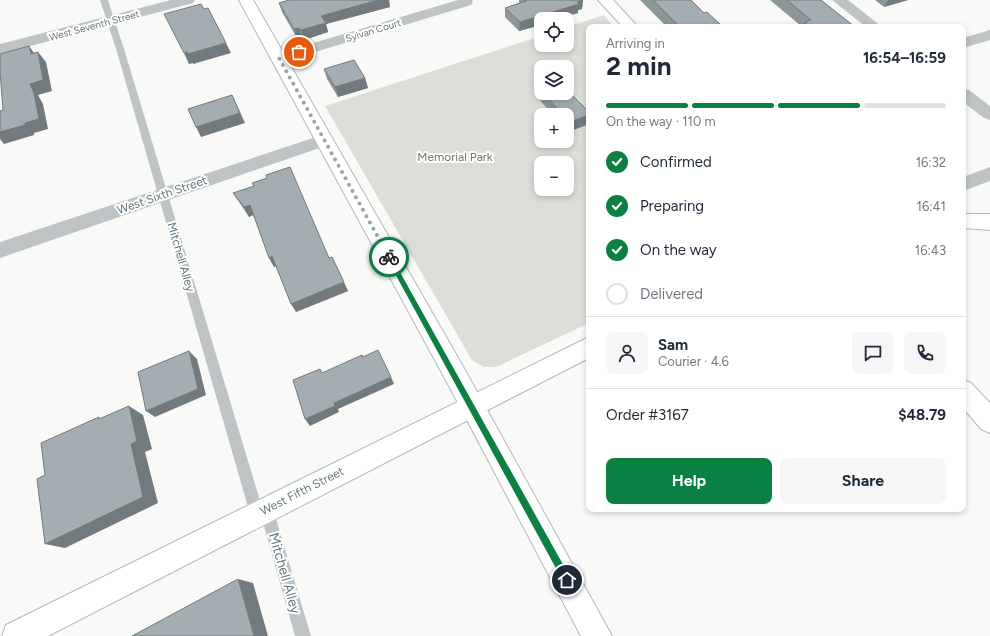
<!DOCTYPE html>
<meta charset="utf-8">
<style>
:root{--surface:#fff;--page:#f6f6f7;--text:#1f2937;--muted:#747a83;--line:#e0e1e3;--accent:#0b8043}
body{margin:0;font-family:Figtree,sans-serif;background:var(--page);color:var(--text);height:100vh;display:flex;flex-direction:column;font-size:15px;white-space:nowrap}
*{box-sizing:border-box;margin:0}
p{font-size:13px;color:var(--muted)}
.icon{flex:none;width:22px;height:22px;fill:none;stroke:currentColor;stroke-width:2;stroke-linecap:round;stroke-linejoin:round}
.map{position:relative;flex:1;overflow:hidden}
.panel{position:absolute;left:586px;top:24px;width:380px;height:488px;display:flex;flex-direction:column;background:var(--surface);border-radius:8px;box-shadow:0 2px 6px #0003}
.panel>*{flex:none}
.tools{position:absolute;left:534px;top:12px;display:grid;gap:8px}
.tools a{display:grid;place-items:center;width:40px;height:40px;border-radius:8px;background:var(--surface);box-shadow:0 2px 6px #0003;font-size:20px}
.pin{position:absolute;display:grid;place-items:center;width:34px;height:34px;color:#fff;margin:-17px;border:2px solid #fff;border-radius:50%;box-shadow:0 1px 4px #0007}
.courier{position:absolute;display:grid;place-items:center;width:40px;height:40px;margin:-20px;border:3px solid #0b8043;border-radius:50%;background:#fff;color:#222;box-shadow:0 1px 5px #0007}
.summary em{font-style:normal;font-weight:700}
.summary div{display:flex;flex-direction:column-reverse}
.summary{display:flex;align-items:center;justify-content:space-between;height:68px;padding:0 20px}
h1{font-size:26px;font-weight:700;line-height:30px}
.bar{display:grid;grid-template-columns:repeat(4,1fr);gap:6px 4px;align-content:center;height:48px;padding:0 20px}
.bar i{height:5px;border-radius:3px;background:var(--line)}
.bar .on{background:var(--accent)}
.bar p{grid-column:span 4}
.line{display:flex;align-items:center;gap:10px;padding:0 20px;border-top:1px solid var(--line)}
.line div{flex:1}
.round{display:grid;place-items:center;flex:none;width:42px;height:42px;border-radius:8px;background:var(--page)}
ol{padding:0 20px;list-style:none}
li{display:flex;align-items:center;gap:12px;height:44px}
li p{margin-inline-start:auto}
li .icon{padding:4px;border-radius:50%;background:var(--accent);color:#fff;stroke-width:4}
li:last-child{color:var(--muted)}
li i{width:22px;height:22px;border:2px solid var(--line);border-radius:50%}
.primary-button{display:flex;gap:8px;margin-top:auto;padding:8px 20px}
.primary-button a{flex:1;height:46px;border-radius:8px;background:var(--accent);color:#fff;font-size:16px;font-weight:700;line-height:46px;text-align:center}
.primary-button a+a{background:var(--page);color:var(--text)}
.map>svg:first-child{display:block}
</style>
<div class="map">
<svg width="990" height="636" viewBox="0 0 990 636">
<rect width="100%" height="100%" fill="#f9f9f7"/>
<!-- green -->
<path fill="#daded7" fill-rule="evenodd" d="M604,15L614,27H589V323L496,367H484L472,360L325,106L541,36V45H567V27ZM541,67H567V93H541ZM541,115H567V141H541ZM541,163H567V189H541Z"/>
<g fill="none" stroke-linecap="round" stroke-linejoin="round">
<defs>
<g id="secondary">
<polygon points="239,0 253,0 465,370 612,636 581,636 449,386"/>
<polygon points="598,0 613,0 638,27 623,27"/>
<polygon points="963,380 971,383 990,403 990,433 981,429 963,408"/>
</g>
<g id="primary">
<polygon points="963,214 990,214 990,230 963,228"/>
<polygon points="589,337 589,358 48,636 2,636 6,625"/>
</g>
</defs>
<!-- secondary casing -->
<use href="#secondary" stroke="#b3babd" stroke-width="2"/>
<!-- primary casing -->
<use href="#primary" stroke="#b2b8bb" stroke-width="2"/>
<!-- lane -->
<polygon fill="#bec4c6" fill-rule="evenodd" points="100,0 108,0 125,52 261,504 266,502 271,504 273,509 311,636 295,636 262,519 257,521 252,519 250,514 117,52"/>
<!-- street -->
<g fill="#bec4c6" fill-rule="evenodd">
<polygon points="171,0 195,0 193,3 0,54 0,44"/>
<polygon points="458,0 472,0 473,2 471,5 285,61 273,61 271,58 273,55"/>
<polygon points="832,0 848,0 882,27 866,27"/>
<polygon points="990,30 990,40 963,48 963,38"/>
<polygon points="963,89 969,90 990,106 990,120 984,118 963,102"/>
<polygon points="325,134 331,136 334,140 331,144 0,258 0,242"/>
<polygon points="990,167 990,181 963,191 963,177"/>
</g>
<!-- secondary -->
<use href="#secondary" fill="#fff" fill-rule="evenodd"/>
<!-- primary -->
<use href="#primary" fill="#fff" fill-rule="evenodd"/>
</g>
<!-- wall -->
<g fill="#8d9699">
<polygon points="289,0 389,0 390,7 326,24 328,32 304,40 302,37 297,38 282,12 279,3"/>
<polygon points="519,0 583,0 582,9 578,10 578,13 541,19 541,25 519,31 505,17 505,8 519,3"/>
<polygon points="640,0 691,0 704,13 722,27 667,27"/>
<polygon points="770,0 821,0 855,27 801,27 801,26"/>
<polygon points="875,0 908,0 884,7"/>
<polygon points="324,69 365,78 368,88 338,97 327,79"/>
<polygon points="541,85 541,93 567,93 589,124 568,132 567,131 567,115 553,115 536,96 537,86"/>
<polygon points="233,193 329,258 348,291 296,312 276,266 274,267 253,215 249,217"/>
</g>
<!-- shaded-wall -->
<g fill="#737a7d">
<polygon points="378,0 389,0 390,7 326,24 328,32 304,40 301,30 321,16"/>
<polygon points="583,0 582,9 578,10 578,13 559,19 541,19 541,25 519,31 520,22"/>
<polygon points="888,0 908,0 884,7"/>
<polygon points="299,28 302,37 297,38 294,29"/>
<polygon points="226,43 231,53 193,64 193,63 189,64 184,53"/>
<polygon points="29,46 37,57 31,54"/>
<polygon points="38,52 46,62 52,91 38,95 43,104 48,129 34,133 34,135 4,144 0,139 0,132"/>
<polygon points="365,78 368,88 338,97 335,87"/>
<polygon points="232,95 245,123 201,137 196,127"/>
<polygon points="589,115 589,124 568,132 570,122"/>
<polygon points="250,205 255,214 249,217 244,207"/>
<polygon points="272,256 278,265 274,267 269,258"/>
<polygon points="344,282 348,291 296,312 291,304"/>
<polygon points="189,351 197,359 206,395 155,417 146,411"/>
<polygon points="391,377 394,384 338,409 339,412 310,426 305,419 334,403"/>
<polygon points="129,406 143,415 152,449 145,452 158,503 65,548 45,544"/>
<polygon points="238,579 253,583 268,636 254,636"/>
</g>
<!-- building -->
<g fill="#a4aeb2" stroke="#737a7d">
<polygon points="289,0 378,0 321,16 326,23 301,30 299,28 294,29 279,3"/>
<polygon points="524,0 583,0 577,2 579,4 520,22 505,8 526,1"/>
<polygon points="653,0 691,0 704,13 707,12 722,26 719,27 675,27 679,26"/>
<polygon points="787,0 821,0 855,27 807,27 803,24 807,23 806,21 811,20"/>
<polygon points="201,4 204,9 208,8 226,43 188,54 187,52 184,53 164,14"/>
<polygon points="29,46 31,54 38,52 43,80 30,84 34,93 39,119 25,123 25,125 0,132 0,111 3,110 0,71 0,54"/>
<polygon points="354,60 365,78 335,87 324,69"/>
<polygon points="541,85 541,91 537,86"/>
<polygon points="567,90 589,112 589,115 570,122 567,119 567,115 563,115 543,93 567,93"/>
<polygon points="232,95 240,113 196,127 188,109"/>
<polygon points="290,167 329,258 332,257 344,282 291,304 272,256 269,258 250,205 244,207 233,193 254,186 252,183 267,178 266,175"/>
<polygon points="378,350 391,377 334,403 335,406 305,419 293,380 320,369 322,373 362,355 363,357"/>
<polygon points="189,351 198,389 146,411 138,372"/>
<polygon points="129,406 137,441 131,444 143,497 45,544 37,479 45,475 41,443 99,417 99,419"/>
<polygon points="238,579 254,636 132,636"/>
</g>
<!-- route -->
<polygon fill="#0b8043" points="389,255 391,256 570,577 570,583 564,583 387,259 387,256"/>
<g fill="none" stroke-linecap="round" stroke-linejoin="round">
<!-- done -->
<polyline stroke="#99a5a9" stroke-width="4" stroke-dasharray="0 7.2" points="299,52 279,58 389,257"/>
</g>
<g text-anchor="middle" stroke-width="4" stroke-linejoin="round" paint-order="stroke">
<!-- far-street labels -->
<g font-size="10" fill="#66787f" stroke="#fff">
<text transform="translate(94 25) rotate(-15)" y="4">West Seventh Street</text>
<text transform="translate(373 30) rotate(-17)" y="4">Sylvan Court</text>
</g>
<!-- park labels -->
<g font-size="12" fill="#6b7865" stroke="#fff">
<text x="455" y="161">Memorial Park</text>
</g>
<!-- street labels -->
<g font-size="12" fill="#66787f" stroke="#fff">
<text transform="translate(162 195) rotate(-19)" y="4">West Sixth Street</text>
<text transform="translate(181 257) rotate(74)" y="4">Mitchell Alley</text>
<text transform="translate(302 491) rotate(-27)" y="4">West Fifth Street</text>
</g>
<!-- near-street labels -->
<g font-size="14" fill="#66787f" stroke="#fff">
<text transform="translate(285 573) rotate(74)" y="5">Mitchell Alley</text>
</g>
</g>
</svg>
<div class="tools">
<a><svg class="icon" aria-label="locate" viewBox="0 0 24 24"><circle cx="12" cy="12" r="6"/><path d="M12 2v4M12 18v4M2 12h4M18 12h4"/></svg></a>
<a><svg class="icon" aria-label="layers" viewBox="0 0 24 24"><path d="M12 4l9 5-9 5-9-5zM3 14l9 5 9-5"/></svg></a>
<a>+</a>
<a>−</a>
</div>
<div class="pin" style="left:299px;top:52px;background:#ea580c"><svg class="icon" aria-label="bag" viewBox="0 0 24 24"><path d="M5 8h14l-1 12H6zM9 8a3 3 0 0 1 6 0"/></svg></div>
<div class="pin" style="left:567px;top:580px;background:#1f2937"><svg class="icon" aria-label="home" viewBox="0 0 24 24"><path d="M3 11l9-7 9 7M6 9v11h12V9"/></svg></div>
<div class="courier" style="left:389px;top:257px"><svg class="icon" aria-label="bike" viewBox="0 0 24 24"><circle cx="6" cy="16" r="4"/><circle cx="18" cy="16" r="4"/><path d="M6 16l4-8h5l3 8M10 8l3 8H6M13 5h3"/></svg></div>
<section class="panel">
<div class="summary"><div><h1>2 min</h1><p>Arriving in</p></div><em>16:54–16:59</em></div>
<div class="bar"><i class="on"></i><i class="on"></i><i class="on"></i><i></i><p>On the way · 110 m</p></div>
<ol>
<li><svg class="icon" aria-label="check" viewBox="0 0 24 24"><path d="M5 12l5 5 9-10"/></svg>Confirmed<p>16:32</p></li>
<li><svg class="icon" aria-label="check" viewBox="0 0 24 24"><path d="M5 12l5 5 9-10"/></svg>Preparing<p>16:41</p></li>
<li><svg class="icon" aria-label="check" viewBox="0 0 24 24"><path d="M5 12l5 5 9-10"/></svg>On the way<p>16:43</p></li>
<li><i></i>Delivered</li>
</ol>
<div class="line" style="height:72px"><a class="round"><svg class="icon" aria-label="person" viewBox="0 0 24 24"><circle cx="12" cy="8" r="4"/><path d="M4 21q1-7 8-7t8 7"/></svg></a><div><b>Sam</b><p>Courier · 4.6</p></div><a class="round"><svg class="icon" aria-label="chat" viewBox="0 0 24 24"><path d="M4 5h16v11H9l-5 4z"/></svg></a><a class="round"><svg class="icon" aria-label="phone" viewBox="0 0 24 24"><path d="M5 4h4l2 5-3 2q2 4 5 5l2-3 5 2v4C11 20 4 13 5 4z"/></svg></a></div>
<div class="line" style="height:52px"><div>Order #3167</div><b>$48.79</b></div>
<div class="primary-button"><a>Help</a><a>Share</a></div>
</section>
</div>
